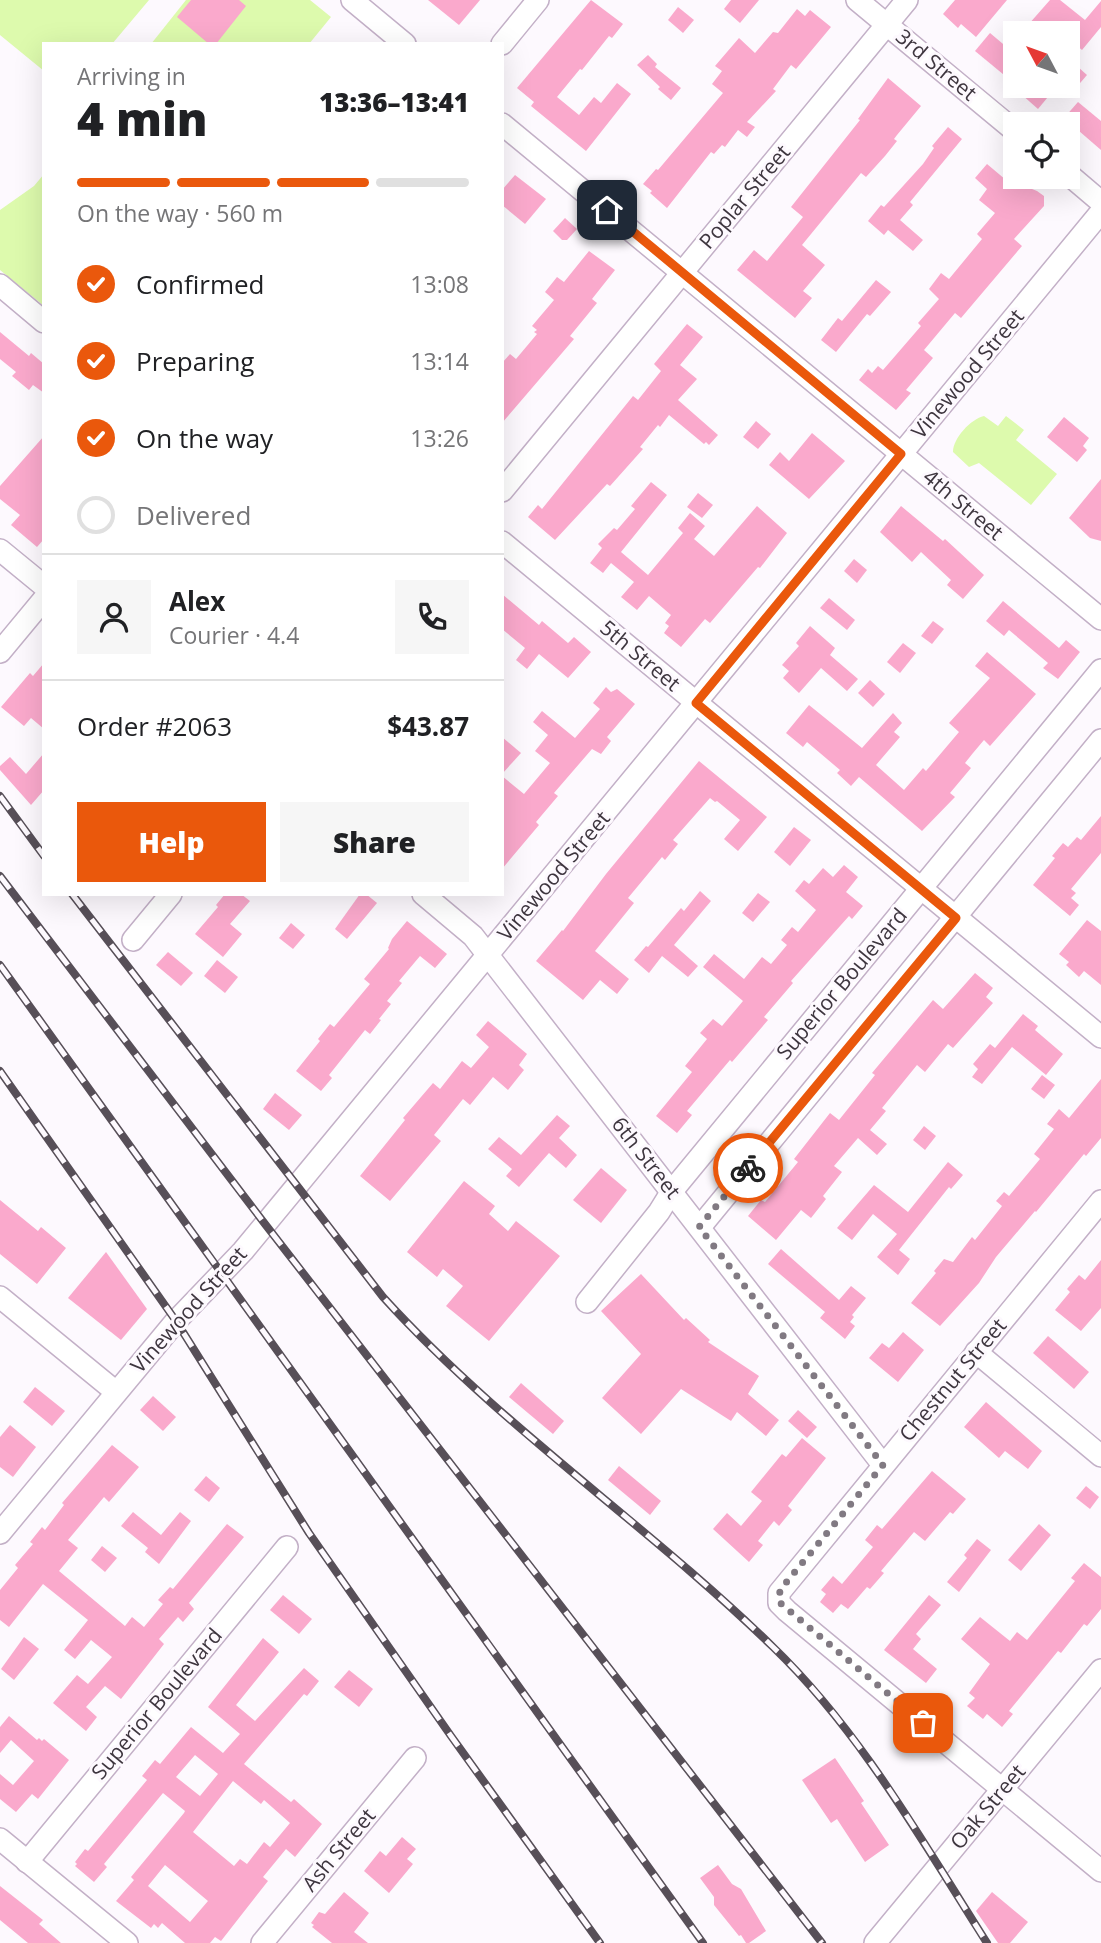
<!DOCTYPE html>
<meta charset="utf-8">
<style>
:root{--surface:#fff;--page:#f6f6f6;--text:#202124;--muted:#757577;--line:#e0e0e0;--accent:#ea580c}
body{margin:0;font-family:"Open Sans",sans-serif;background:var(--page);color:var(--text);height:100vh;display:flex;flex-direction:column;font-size:26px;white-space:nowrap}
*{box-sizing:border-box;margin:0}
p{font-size:23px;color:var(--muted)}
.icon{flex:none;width:38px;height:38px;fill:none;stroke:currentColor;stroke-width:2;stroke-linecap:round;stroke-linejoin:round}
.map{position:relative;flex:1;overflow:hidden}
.drawer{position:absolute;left:42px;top:42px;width:462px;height:854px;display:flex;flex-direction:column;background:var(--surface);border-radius:0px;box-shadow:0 7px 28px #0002}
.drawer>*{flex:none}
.needle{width:46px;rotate:311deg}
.fabs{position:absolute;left:1003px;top:21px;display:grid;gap:14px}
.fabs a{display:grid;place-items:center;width:77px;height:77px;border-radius:0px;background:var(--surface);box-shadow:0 7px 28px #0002;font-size:35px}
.pin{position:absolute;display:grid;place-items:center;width:60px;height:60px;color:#fff;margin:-30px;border-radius:14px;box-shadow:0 4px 10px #0006}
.courier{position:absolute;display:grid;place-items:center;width:70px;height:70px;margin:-35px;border:5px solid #ea580c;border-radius:50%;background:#fff;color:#222;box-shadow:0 2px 9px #0007}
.head em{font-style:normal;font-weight:800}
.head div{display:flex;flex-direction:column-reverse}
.head{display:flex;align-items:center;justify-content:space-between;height:119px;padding:0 35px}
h1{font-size:46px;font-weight:800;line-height:52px}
.bar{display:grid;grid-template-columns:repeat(4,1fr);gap:10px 7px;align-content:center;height:84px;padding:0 35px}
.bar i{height:9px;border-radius:5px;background:var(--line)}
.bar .current{background:var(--accent)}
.bar p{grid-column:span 4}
.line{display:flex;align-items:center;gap:18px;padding:0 35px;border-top:2px solid var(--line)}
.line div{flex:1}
.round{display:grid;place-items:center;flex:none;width:74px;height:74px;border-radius:0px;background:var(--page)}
ol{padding:0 35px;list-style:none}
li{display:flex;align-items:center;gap:21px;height:77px}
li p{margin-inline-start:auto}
li .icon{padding:7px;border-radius:50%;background:var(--accent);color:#fff;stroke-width:4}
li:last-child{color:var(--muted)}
li i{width:38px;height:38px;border:4px solid var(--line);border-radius:50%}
.action{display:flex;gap:14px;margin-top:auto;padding:14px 35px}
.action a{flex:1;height:80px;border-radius:0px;background:var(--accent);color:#fff;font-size:28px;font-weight:800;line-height:80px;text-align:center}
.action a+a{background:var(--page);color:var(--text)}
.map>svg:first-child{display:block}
</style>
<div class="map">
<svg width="1101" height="1943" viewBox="0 0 1101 1943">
<rect width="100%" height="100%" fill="#fdf9fe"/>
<!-- green -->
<g fill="#ddfaad">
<polygon points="0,0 149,0 112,44 44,44 44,71 0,35"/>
<polygon points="186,0 310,0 331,17 309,44 151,44"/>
<polygon points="44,174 44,306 0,270 0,210 34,186"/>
<path d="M984,416L998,426L1006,416L1024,430L1016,440L1057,474L1031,505L979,463L969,467L953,452C953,438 971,419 984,416Z"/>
</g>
<!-- building -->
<g fill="#faa9cc" fill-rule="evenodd">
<polygon points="191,0 239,0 246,6 216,44 209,44 177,17"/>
<polygon points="428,0 480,0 459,25"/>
<polygon points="591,0 623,24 612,38 609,36 582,70 580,69 557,97 579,115 594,97 601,103 617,83 631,94 586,151 531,106 534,102 517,88"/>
<polygon points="731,0 759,0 740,23 724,9"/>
<polygon points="955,0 1007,0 976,37 961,24 958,28 943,14"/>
<polygon points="1050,0 1060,0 1085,20 1101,1 1101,27 1082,50 1068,38 1068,33 1061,33 1055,28 1051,33 1021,33"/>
<polygon points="678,7 694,20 683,33 668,20"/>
<polygon points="797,9 805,16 810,10 831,27 796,69 791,65 773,89 776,91 747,122 755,127 747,137 738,130 725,147 722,145 714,154 711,152 667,208 650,193 652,191 643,184 656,169 658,170 723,93 712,84 722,71 715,66 739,38 755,53 773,32 778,33"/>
<polygon points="990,33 1015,54 1015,84 975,51"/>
<polygon points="648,55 657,64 655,67 681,88 671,100 658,89 660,87 637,65"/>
<polygon points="1068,58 1087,75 1068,97"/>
<polygon points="888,78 921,106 897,135 894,139 897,141 885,156 866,177 861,173 802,245 825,265 803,291 812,298 795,318 737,270 754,250 767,261 803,217 791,207 860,120 858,119"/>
<polygon points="1028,86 1057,86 1038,109 1021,94"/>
<polygon points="1078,102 1101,121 1101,150 1064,118"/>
<polygon points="948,127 962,139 910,202 913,205 900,220 923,240 913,251 888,230 884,235 868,221 881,205 884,207 923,164 934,148 932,146"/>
<polygon points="987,164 1006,180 1008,178 1012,181 1037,191 1044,196 1044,206 1014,239 1022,246 961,318 955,313 924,350 933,358 906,390 911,393 896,410 859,380 868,369 872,373 878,366 883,370 921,326 918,323 939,299 929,289 941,273 949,279 982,239 977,234 995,213 979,200 987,189 975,178"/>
<polygon points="515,175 546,199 525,224 502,205 502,190"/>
<polygon points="565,218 577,229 567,240 562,240 553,231"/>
<polygon points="589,251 615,270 592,299 597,303 570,336 574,339 502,423 502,363 510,354 516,359 537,334 534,332 537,330 532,326 554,300 545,292 557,277 564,282"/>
<polygon points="876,280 891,292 870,316 867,314 836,352 821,340 838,318 842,321"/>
<polygon points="687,324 703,337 680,365 697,379 678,400 718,435 709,445 706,442 704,444 669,415 660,427 658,425 640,447 643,449 610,486 607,484 555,540 528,517 538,505 542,509 633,396 638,400 661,371 654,364"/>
<polygon points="0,332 29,356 31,353 44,364 44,393 33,385 29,390 12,376 16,372 0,359"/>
<polygon points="1064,417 1089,438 1083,446 1087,450 1077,462 1047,437"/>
<polygon points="756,421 771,434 758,449 743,437"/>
<polygon points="812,433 845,461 809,499 769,465 780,452 789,461"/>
<polygon points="44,436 44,539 37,547 11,525 20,515 0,499 0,486"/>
<polygon points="1101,479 1101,541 1090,538 1069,518"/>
<polygon points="651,482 667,495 621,552 648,575 683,533 678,528 690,513 705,526 694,539 714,556 757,506 787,533 760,568 758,567 710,623 705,619 681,647 664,633 669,626 665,623 671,615 649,596 637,610 621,597 634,582 611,563 603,573 590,563 602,548 598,544 614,528 617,530 635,509 631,506"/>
<polygon points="698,493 713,505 702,518 687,507"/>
<polygon points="901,506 943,541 945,539 984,575 963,599 947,585 951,580 921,552 912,562 880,532"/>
<polygon points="854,559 867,570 857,583 844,571"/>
<polygon points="502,594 539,625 542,621 568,643 574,637 591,652 568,678 539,654 527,669 516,660 525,648 502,629"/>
<polygon points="829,598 855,620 847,630 820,608"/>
<polygon points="1003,601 1059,648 1066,640 1080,652 1058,679 1043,668 1048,663 1009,630 1004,636 986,621"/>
<polygon points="933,621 944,629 932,644 921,636"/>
<polygon points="810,626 835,648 830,655 858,679 847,691 821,668 799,693 783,678 789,671 782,665 799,646 796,643"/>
<polygon points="903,643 916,653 900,673 887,662"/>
<polygon points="987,652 1036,694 990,746 984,740 973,753 965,763 971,768 950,793 955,797 922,831 859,777 851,786 837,773 840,770 807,742 803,747 786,733 809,705 862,748 893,713 902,723 894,732 900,737 876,765 904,790 923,768 926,771 959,732 949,723 990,678 975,666"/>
<polygon points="44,663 44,729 31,718 24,726 1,707 30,673 33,676"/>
<polygon points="870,680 885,694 873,707 858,693"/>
<polygon points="606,687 611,692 617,689 635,704 607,737 611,741 601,754 592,749 554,793 558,796 536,822 539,825 502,869 502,776 524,794 550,763 535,751 548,735 533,722 542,711 575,738 600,709 593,703"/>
<polygon points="502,737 521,753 502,774"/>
<polygon points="44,753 44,790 31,805 0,770 0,766 10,757 26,774"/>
<polygon points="699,761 767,817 738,851 724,839 740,820 717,801 715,802 710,798 673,840 678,844 665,860 662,857 628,898 634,903 595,951 629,979 617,994 600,980 583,1000 536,961 562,930 563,931 606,874"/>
<polygon points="1101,816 1101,853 1071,889 1076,893 1071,898 1079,905 1070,916 1033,885 1055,858 1052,856 1063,843 1068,847 1077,837 1081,840"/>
<polygon points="794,827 811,840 790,866 774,852"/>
<polygon points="844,865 858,877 846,892 863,906 852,919 849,916 791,981 793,983 764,1017 768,1020 732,1062 730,1060 687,1111 692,1115 677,1133 656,1116 692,1072 685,1066 707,1039 700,1033 713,1019 722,1026 743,1001 703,967 714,954 744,979 762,957 771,964 787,945 781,940 792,927 798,932 816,910 795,891 804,880 809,884 823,868 833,877"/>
<polygon points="700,891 711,901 674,945 698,966 688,977 662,956 649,973 634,960 646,946 648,947 681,908 684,911"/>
<polygon points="758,893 770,902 753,922 742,913"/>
<polygon points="225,894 241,894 250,901 230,924 242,934 223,957 195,934 218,907 216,905"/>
<polygon points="360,894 366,894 377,903 347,939 335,929"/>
<polygon points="1087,920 1101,931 1101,985 1084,971 1079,977 1066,965 1069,962 1059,954"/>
<polygon points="407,921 447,954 435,968 420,956 399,981 402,983 387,1001 391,1004 379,1019 381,1020 370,1034 365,1030 329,1075 332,1078 321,1091 296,1071 320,1041 318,1039 330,1024 334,1027 370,984 364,979 389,949 388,948 392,939"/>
<polygon points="291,923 305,935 293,949 279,938"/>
<polygon points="168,952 193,973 181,986 156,965"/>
<polygon points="217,960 238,977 225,993 204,976"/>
<polygon points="975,973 993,988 986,997 993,1003 953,1048 948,1044 925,1072 917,1065 882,1108 886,1111 870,1130 887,1144 877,1155 858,1138 834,1166 842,1172 823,1196 826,1199 811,1218 801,1210 776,1240 748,1216 761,1200 765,1202 798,1162 794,1159 830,1113 839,1120 875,1075 872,1073 933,1000 943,1009"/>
<polygon points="1023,1014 1038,1026 1035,1030 1063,1054 1046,1075 1012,1047 982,1084 972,1077 978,1069 973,1064 990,1044 995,1048"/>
<polygon points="488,1021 527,1054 519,1065 524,1070 508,1090 493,1077 470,1105 463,1099 434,1135 441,1141 390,1201 360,1176 405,1120 403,1118 433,1083 440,1089 462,1061 471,1068 489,1047 476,1035"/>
<polygon points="1042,1075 1055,1085 1044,1099 1031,1089"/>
<polygon points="1101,1079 1101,1138 1086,1156 1084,1154 1036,1212 1035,1211 996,1257 979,1283 940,1326 911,1303 936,1273 934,1271 944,1259 953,1262 972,1237 975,1240 1002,1206 996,1201 1004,1192 1009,1196 1040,1159 1034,1154 1054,1129 1047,1124 1059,1109 1069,1118"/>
<polygon points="275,1093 302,1115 289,1130 263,1109"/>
<polygon points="557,1115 570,1126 559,1138 577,1155 566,1168 549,1153 519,1187 506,1176 512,1169 488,1149 499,1137 521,1155"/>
<polygon points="924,1126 936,1136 925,1150 913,1140"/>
<polygon points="948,1162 963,1175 951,1189 949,1187 899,1250 910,1259 898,1275 877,1257 897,1234 873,1214 852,1240 837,1228 874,1185 908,1212"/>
<polygon points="601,1168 627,1190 601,1223 573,1200"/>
<polygon points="464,1181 495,1206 489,1214 508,1231 516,1221 560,1256 489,1341 446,1306 463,1286 443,1269 437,1277 407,1252"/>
<polygon points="0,1200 38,1231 41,1227 66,1248 37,1284 0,1254"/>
<polygon points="781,1249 839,1300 851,1286 866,1298 852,1315 854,1317 850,1322 855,1326 845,1339 820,1318 825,1312 768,1264"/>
<polygon points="106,1252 147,1309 121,1340 68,1298"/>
<polygon points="1101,1260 1101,1308 1081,1331 1055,1310 1070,1292 1067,1289 1079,1275 1085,1280"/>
<polygon points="641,1274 684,1320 686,1318 710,1340 708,1342 759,1376 748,1394 779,1420 766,1436 737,1412 731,1421 681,1389 641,1434 602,1398 641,1354 601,1311"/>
<polygon points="903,1332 924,1350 898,1382 869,1358 882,1343 889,1348"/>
<polygon points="1048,1336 1089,1372 1074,1389 1033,1353"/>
<polygon points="521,1383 564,1421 553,1434 509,1397"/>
<polygon points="35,1387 65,1411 52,1426 23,1402"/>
<polygon points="153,1396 176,1417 163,1431 140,1410"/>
<polygon points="986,1402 1042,1451 1028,1469 1005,1451 999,1458 964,1427"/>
<polygon points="798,1410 817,1427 807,1438 788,1421"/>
<polygon points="10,1425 36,1447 13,1477 0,1467 0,1437"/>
<polygon points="802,1438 826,1458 788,1506 792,1510 779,1526 774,1521 758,1541 763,1545 749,1562 713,1529 727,1513 741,1526 762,1501 751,1492 782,1454 786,1457"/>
<polygon points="112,1445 139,1467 109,1502 104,1497 68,1540 78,1548 59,1571 125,1626 132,1617 144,1627 163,1604 158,1600 170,1587 173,1589 227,1524 244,1537 189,1603 194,1609 183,1622 178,1617 159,1639 164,1644 121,1699 105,1686 86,1707 97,1717 86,1731 53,1703 77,1675 88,1684 112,1657 91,1640 75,1659 64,1650 88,1620 43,1584 9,1627 0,1620 0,1590 18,1568 15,1565 33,1544 30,1542 42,1527 45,1530 64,1505 62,1503"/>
<polygon points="619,1466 661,1501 650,1515 608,1480"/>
<polygon points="932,1471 966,1499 953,1514 950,1512 925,1541 914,1532 881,1571 884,1573 870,1589 867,1587 848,1609 841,1604 833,1613 820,1602 826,1594 821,1590 833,1576 842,1584 873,1547 865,1540 877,1525 882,1529"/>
<polygon points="206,1476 220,1488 209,1502 194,1490"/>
<polygon points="1086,1486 1099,1497 1090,1509 1076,1498"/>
<polygon points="133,1512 161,1535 180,1512 191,1521 159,1564 145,1552 148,1548 121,1526"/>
<polygon points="1039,1524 1051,1535 1021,1571 1008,1560"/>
<polygon points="977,1539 991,1550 959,1592 947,1582 967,1558 964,1555"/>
<polygon points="102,1546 117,1558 105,1572 91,1560"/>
<polygon points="1084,1563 1101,1577 1101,1609 1087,1626 1084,1624 1061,1653 1058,1651 1009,1711 1013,1714 1002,1727 987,1714 983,1719 967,1706 975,1698 969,1693 990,1664 961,1639 980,1617 1010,1641 1017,1632 1027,1640 1075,1581 1071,1578"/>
<polygon points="283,1595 312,1619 299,1634 270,1610"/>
<polygon points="929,1595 941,1605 916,1634 921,1639 913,1649 937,1669 926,1683 884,1650"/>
<polygon points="24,1637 39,1649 14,1680 1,1669"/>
<path d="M263,1638L279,1652L236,1705L255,1721L304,1668L319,1681L307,1696L304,1694L244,1764L291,1802L294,1799L322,1824L295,1857L286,1849L263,1877L268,1881L221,1941L215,1937L210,1943H185L162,1923L158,1928L154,1924L151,1928L116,1901L134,1880L131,1877L184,1813L185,1811L163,1793L104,1864L107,1867L94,1882L75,1866L77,1864L75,1862L85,1849L88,1851L147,1780L142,1776L155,1760L160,1764L191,1727L223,1753L240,1734L208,1707ZM195,1755L218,1774L200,1796L176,1777ZM233,1781L261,1804L264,1800L290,1823L270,1847L264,1842L247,1864L240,1859L234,1866L193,1832ZM165,1865L208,1901L190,1922L148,1886Z"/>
<polygon points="349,1670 373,1689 359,1707 334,1687"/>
<polygon points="9,1716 37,1740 39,1738 42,1741 44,1739 69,1760 38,1799 32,1794 16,1812 0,1799 0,1774 13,1785 34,1761 11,1740 0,1753 0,1727"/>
<polygon points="835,1758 864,1801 861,1803 889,1845 865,1862 837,1819 831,1823 802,1780"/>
<polygon points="402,1837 416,1849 407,1859 413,1864 389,1893 364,1871 380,1851 386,1856"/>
<polygon points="718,1865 732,1884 741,1889 766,1931 749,1943 746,1943 741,1935 739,1936 714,1905 714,1897 700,1878"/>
<polygon points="0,1886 43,1920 39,1924 61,1943 28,1943 0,1920"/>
<polygon points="344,1892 369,1913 354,1932 368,1943 332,1943 312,1927 314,1925 311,1923 319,1912 325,1914"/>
<polygon points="992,1892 1028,1922 1010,1943 998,1943 976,1911"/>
</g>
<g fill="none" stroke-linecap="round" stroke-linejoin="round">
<defs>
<g id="minor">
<polyline points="352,0 405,44"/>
<polyline points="857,0 1015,131"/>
<polyline points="502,44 538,0"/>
<polyline points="502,124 1101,619"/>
<polyline points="1068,174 1101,202"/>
<polyline points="0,285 44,322"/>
<polyline points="502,491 907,0"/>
<polyline points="502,542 1101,1037"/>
<polyline points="0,550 44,586"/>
<polyline points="0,652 44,599"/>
<polyline points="423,894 473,936 883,1465"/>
<polyline points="133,940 171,894"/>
<polyline points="1101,1201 779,1593 779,1603 787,1611 1101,1871"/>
<polyline points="700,1227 1101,740"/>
<polyline points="0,1297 116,1392"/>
<polyline points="587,1302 659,1212 672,1191 1101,670"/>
<polyline points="976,1352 1101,1456"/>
<polyline points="0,1533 176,1321 243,1251 1101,212"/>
<polyline points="0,1839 127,1943"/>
<polyline points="27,1862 287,1547"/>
<polyline points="262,1943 415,1758"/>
<polyline points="875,1943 1101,1670"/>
</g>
</defs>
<!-- minor casing -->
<use href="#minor" stroke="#c3b0c7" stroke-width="24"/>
<!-- minor -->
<use href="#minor" stroke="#fff" stroke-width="21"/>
<defs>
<g id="rail">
<polyline points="0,796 44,856"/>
<polyline points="0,876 265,1224 822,1943"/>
<path d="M72,894L383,1297C501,1427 648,1525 773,1647C861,1732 922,1841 987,1943"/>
<polyline points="0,965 703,1943"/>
<polyline points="0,1071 176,1321 309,1533 451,1736 600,1943"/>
</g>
</defs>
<!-- rail casing -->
<use href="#rail" stroke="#574f58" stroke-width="8"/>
<!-- rail -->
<use href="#rail" stroke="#fdf9fe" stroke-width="5" stroke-dasharray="16" stroke-linecap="butt"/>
</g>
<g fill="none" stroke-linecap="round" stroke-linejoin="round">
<!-- done -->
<polyline stroke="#817a82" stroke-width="7" stroke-dasharray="0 12.6" points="748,1168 699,1227 883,1465 780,1590 779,1602 923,1723"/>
<!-- route -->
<polyline stroke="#ea580c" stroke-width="9" points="607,210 901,454 696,703 956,918 748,1168"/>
</g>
<g text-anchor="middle" stroke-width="6" stroke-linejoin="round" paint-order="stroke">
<!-- street labels -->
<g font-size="21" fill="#3e363f" stroke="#fdf9fe">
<text transform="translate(936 65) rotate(40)" y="7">3rd Street</text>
<text transform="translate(745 197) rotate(-50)" y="7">Poplar Street</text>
<text transform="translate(968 374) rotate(-50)" y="7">Vinewood Street</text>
<text transform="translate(963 505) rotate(40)" y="7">4th Street</text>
<text transform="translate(640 656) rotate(40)" y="7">5th Street</text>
<text transform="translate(554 876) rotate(-50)" y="7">Vinewood Street</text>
<text transform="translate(842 984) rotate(-50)" y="7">Superior Boulevard</text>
<text transform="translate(646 1158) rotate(52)" y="7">6th Street</text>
<text transform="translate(189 1310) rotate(-48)" y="7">Vinewood Street</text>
<text transform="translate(953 1380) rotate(-50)" y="7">Chestnut Street</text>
<text transform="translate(157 1704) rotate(-50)" y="7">Superior Boulevard</text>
<text transform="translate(988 1807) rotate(-50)" y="7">Oak Street</text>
<text transform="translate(339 1850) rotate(-50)" y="7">Ash Street</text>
</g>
</g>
</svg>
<div class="fabs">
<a><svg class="needle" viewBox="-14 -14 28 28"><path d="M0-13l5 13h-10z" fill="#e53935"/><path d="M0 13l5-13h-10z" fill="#757577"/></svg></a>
<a><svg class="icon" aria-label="locate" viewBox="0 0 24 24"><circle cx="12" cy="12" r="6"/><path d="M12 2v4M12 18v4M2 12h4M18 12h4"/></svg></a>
</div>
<div class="pin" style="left:923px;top:1723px;background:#ea580c"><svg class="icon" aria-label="bag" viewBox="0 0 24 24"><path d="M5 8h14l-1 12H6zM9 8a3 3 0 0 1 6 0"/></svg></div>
<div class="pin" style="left:607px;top:210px;background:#1f2937"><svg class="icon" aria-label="home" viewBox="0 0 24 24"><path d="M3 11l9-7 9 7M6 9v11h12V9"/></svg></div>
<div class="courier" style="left:748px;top:1168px"><svg class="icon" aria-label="bike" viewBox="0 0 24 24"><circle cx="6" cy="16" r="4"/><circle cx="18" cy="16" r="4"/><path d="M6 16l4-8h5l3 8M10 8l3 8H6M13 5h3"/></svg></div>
<section class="drawer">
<div class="head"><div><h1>4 min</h1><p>Arriving in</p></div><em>13:36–13:41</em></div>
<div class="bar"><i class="current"></i><i class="current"></i><i class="current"></i><i></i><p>On the way · 560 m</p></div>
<ol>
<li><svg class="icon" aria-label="check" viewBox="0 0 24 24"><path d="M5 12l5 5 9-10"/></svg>Confirmed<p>13:08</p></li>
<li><svg class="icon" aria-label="check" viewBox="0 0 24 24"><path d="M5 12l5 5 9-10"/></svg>Preparing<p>13:14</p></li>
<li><svg class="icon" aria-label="check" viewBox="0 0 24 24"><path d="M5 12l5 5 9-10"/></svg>On the way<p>13:26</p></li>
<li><i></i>Delivered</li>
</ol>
<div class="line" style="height:126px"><a class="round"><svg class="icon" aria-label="person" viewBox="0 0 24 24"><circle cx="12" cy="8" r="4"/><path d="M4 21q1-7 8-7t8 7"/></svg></a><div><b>Alex</b><p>Courier · 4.4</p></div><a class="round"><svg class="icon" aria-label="phone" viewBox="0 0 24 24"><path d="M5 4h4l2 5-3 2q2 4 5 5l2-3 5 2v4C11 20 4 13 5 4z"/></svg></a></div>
<div class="line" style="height:91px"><div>Order #2063</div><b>$43.87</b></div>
<div class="action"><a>Help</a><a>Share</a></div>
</section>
</div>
